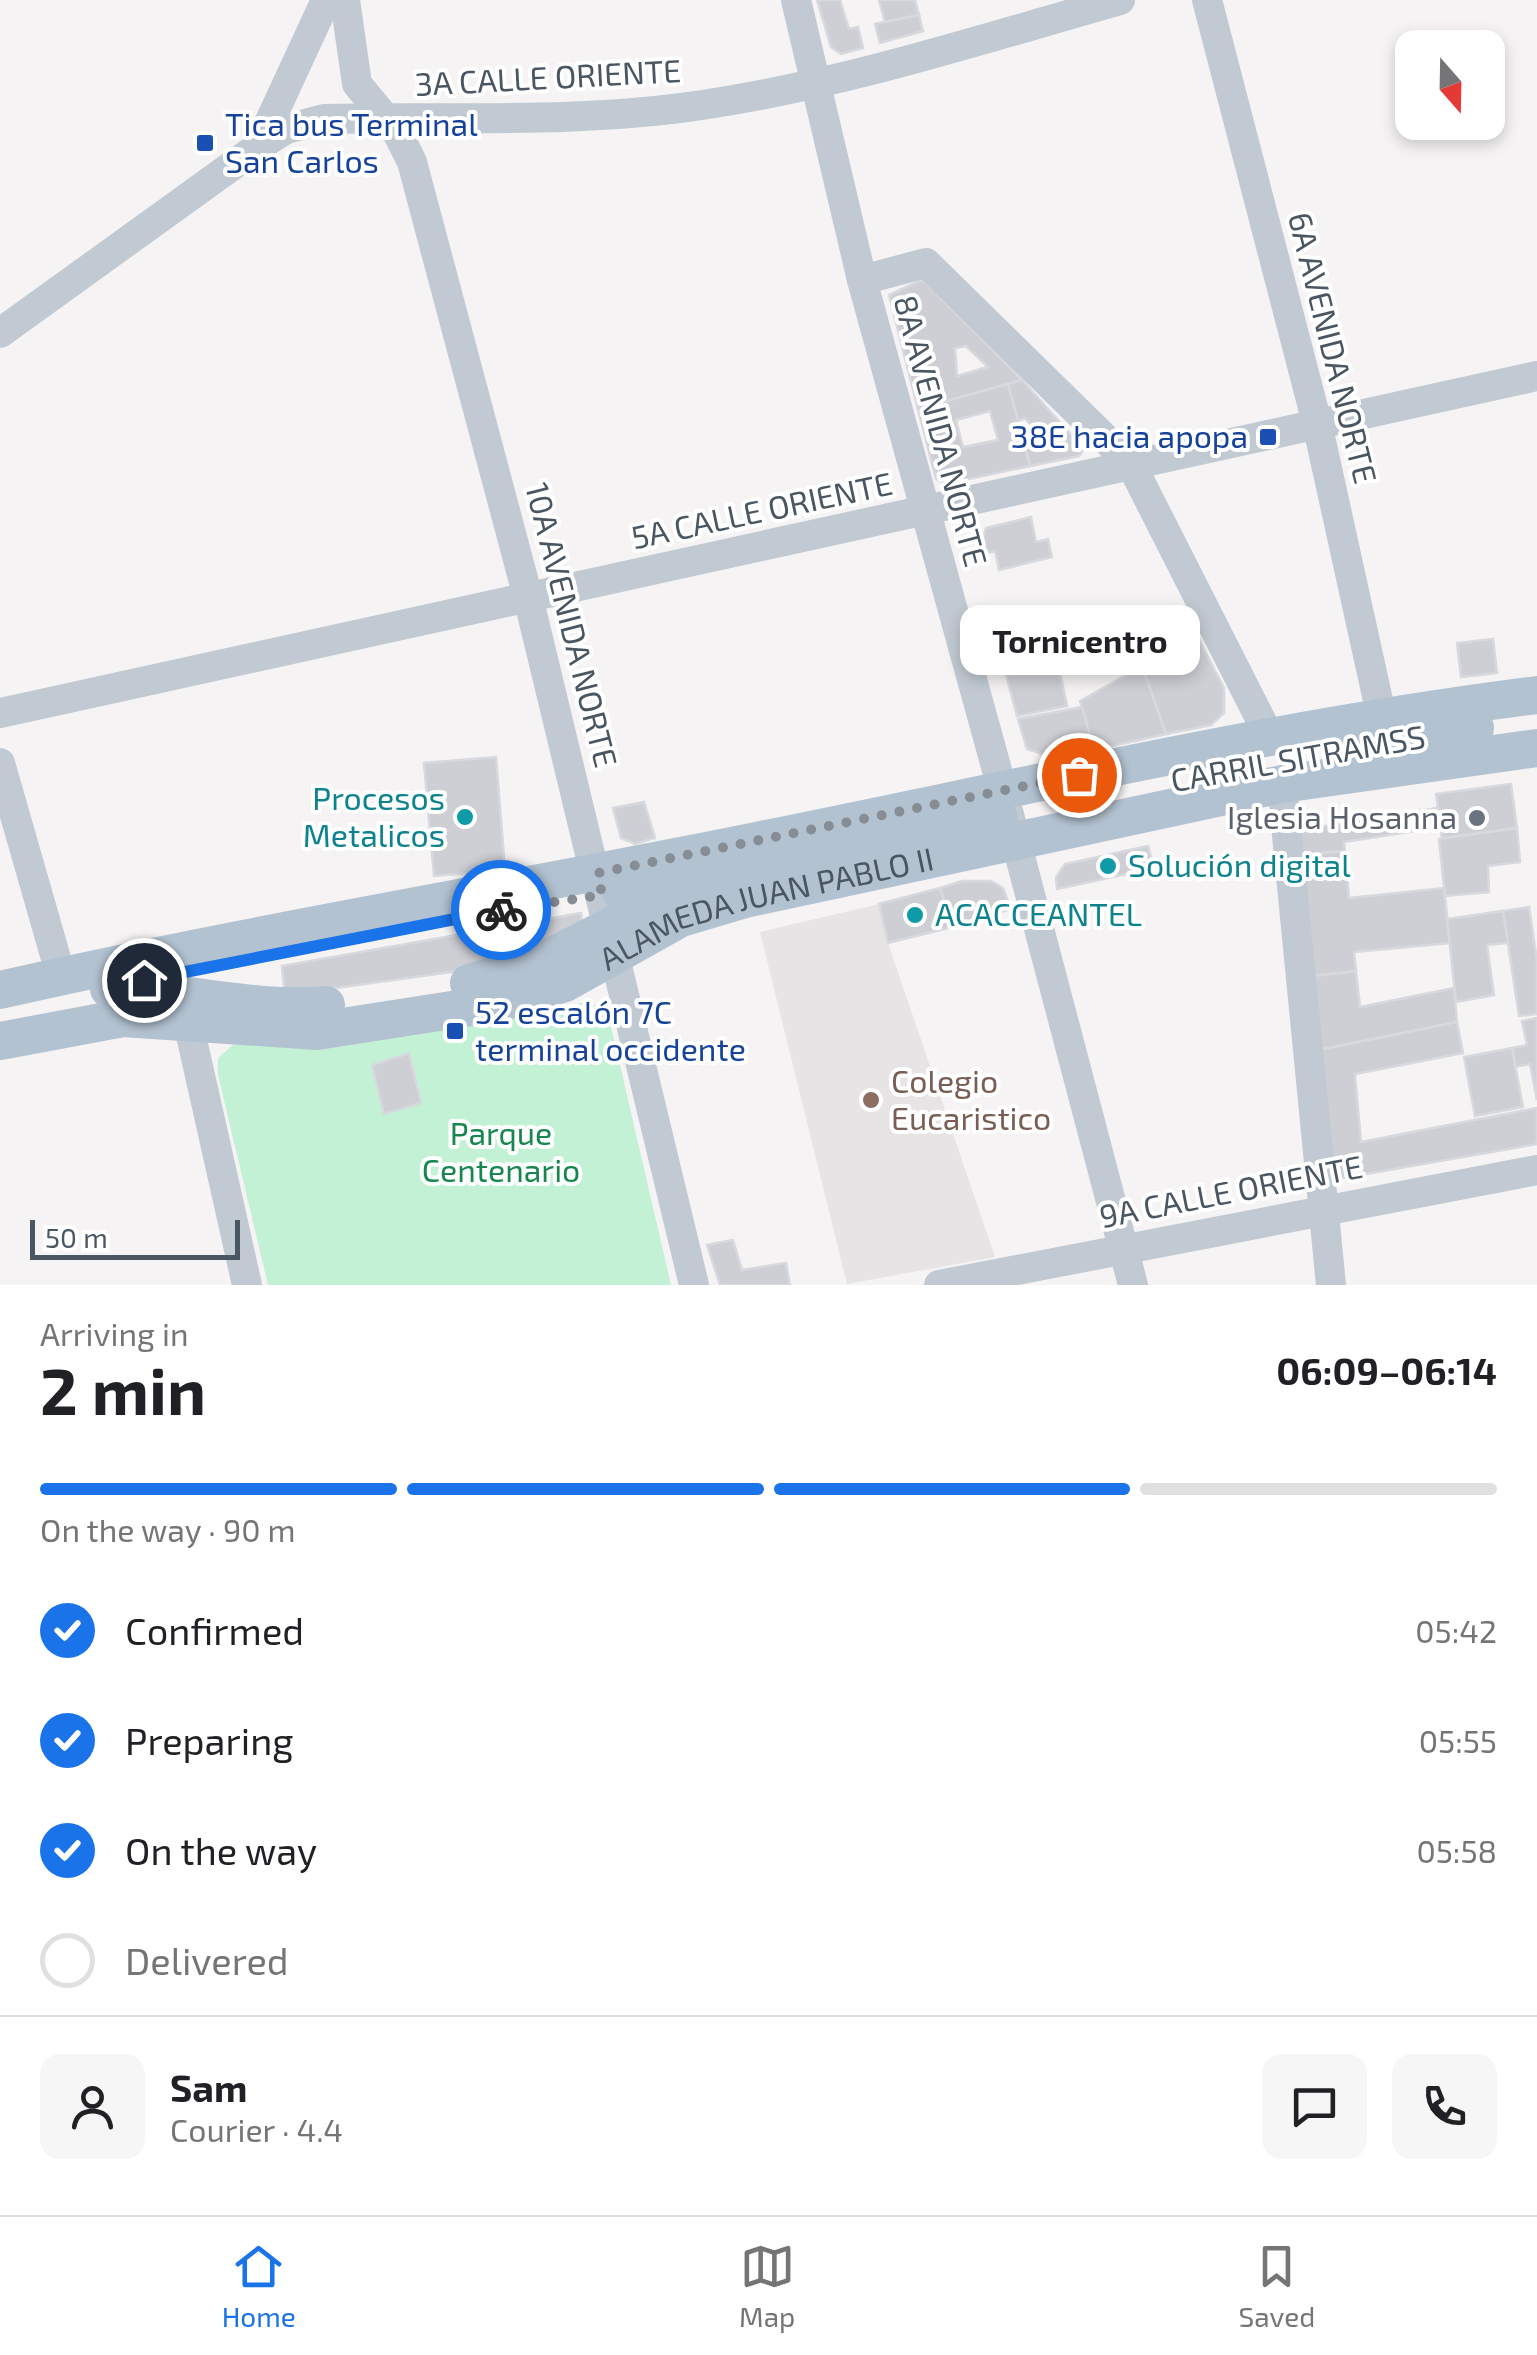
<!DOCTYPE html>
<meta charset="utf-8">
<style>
:root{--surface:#fff;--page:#f6f6f6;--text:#202124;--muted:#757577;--line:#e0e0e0;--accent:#1a73e8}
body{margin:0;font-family:"Exo 2",sans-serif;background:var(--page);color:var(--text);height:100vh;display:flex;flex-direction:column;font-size:38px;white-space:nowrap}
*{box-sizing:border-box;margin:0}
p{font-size:32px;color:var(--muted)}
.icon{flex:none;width:55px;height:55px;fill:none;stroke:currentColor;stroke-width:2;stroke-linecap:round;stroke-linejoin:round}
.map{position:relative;height:1285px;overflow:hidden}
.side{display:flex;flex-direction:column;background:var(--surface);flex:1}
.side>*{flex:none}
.needle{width:65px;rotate:160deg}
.fabs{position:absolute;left:1395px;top:30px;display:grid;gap:20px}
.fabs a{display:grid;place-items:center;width:110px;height:110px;border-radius:20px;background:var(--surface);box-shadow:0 5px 15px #0003;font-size:50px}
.scale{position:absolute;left:30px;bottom:25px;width:210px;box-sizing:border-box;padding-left:10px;border:5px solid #4a5661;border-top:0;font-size:28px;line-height:35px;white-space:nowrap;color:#4a5661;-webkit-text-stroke:8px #fff;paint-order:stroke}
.pin{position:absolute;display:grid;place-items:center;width:85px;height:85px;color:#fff;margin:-42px;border:5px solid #fff;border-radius:50%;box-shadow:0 2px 10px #0007}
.courier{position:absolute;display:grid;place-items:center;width:100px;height:100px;margin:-50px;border:8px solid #1a73e8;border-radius:50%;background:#fff;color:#222;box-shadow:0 2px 12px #0007}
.bubble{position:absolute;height:70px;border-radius:20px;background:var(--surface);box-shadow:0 5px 15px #0003;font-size:32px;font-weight:700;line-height:70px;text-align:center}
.summary em{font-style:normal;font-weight:700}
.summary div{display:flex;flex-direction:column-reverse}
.summary{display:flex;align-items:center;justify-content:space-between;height:170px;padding:0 40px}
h1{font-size:65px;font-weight:700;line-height:75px}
.bar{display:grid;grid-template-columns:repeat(4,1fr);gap:15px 10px;align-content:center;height:120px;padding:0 40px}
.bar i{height:12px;border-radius:8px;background:var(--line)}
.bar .selected{background:var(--accent)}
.bar p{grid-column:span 4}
.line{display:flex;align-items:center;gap:25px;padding:0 40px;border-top:2px solid var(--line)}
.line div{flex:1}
.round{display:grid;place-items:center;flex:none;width:105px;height:105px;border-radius:20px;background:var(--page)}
ol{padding:0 40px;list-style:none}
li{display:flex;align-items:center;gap:30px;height:110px}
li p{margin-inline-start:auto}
li .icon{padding:10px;border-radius:50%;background:var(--accent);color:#fff;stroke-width:4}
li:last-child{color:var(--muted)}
li i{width:55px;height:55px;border:5px solid var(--line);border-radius:50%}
.tabs{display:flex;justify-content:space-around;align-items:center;height:140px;border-top:2px solid var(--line);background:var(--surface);font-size:28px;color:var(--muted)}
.tabs a{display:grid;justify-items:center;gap:5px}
.tabs .selected{color:var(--accent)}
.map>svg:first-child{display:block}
</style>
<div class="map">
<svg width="1537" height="1285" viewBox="0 0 1537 1285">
<rect width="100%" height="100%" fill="#f5f3f3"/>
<!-- education -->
<polygon fill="#e6e4e5" points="879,904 888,943 995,1257 847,1284 760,932"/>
<!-- green -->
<polygon fill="#c3f1d5" points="581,1003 600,1006 610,1022 671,1285 268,1285 218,1075 218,1058 234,1044 316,1049"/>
<!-- building -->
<g fill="#cdcfd5" stroke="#d7d9de" stroke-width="2.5" fill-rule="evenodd">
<polygon points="817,0 840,0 849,29 858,27 863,48 841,54 831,47"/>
<polygon points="879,0 915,0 919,15 885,22"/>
<polygon points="919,15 923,31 880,43 875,24"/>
<path d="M919,281L925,282L1022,380L918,409L889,295ZM966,346L988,367L957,376L955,348Z"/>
<polygon points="1022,380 1084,449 1079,456 1030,466 1022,438 1039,434 1025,418 1018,421 1008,384"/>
<path d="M1008,384L1030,466L946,484L936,479L918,409ZM990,411L998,440L963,447L956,420Z"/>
<polygon points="1031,517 1036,542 1048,539 1052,557 999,570 995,551 978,555 986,528"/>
<polygon points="1051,628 1067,706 1017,716 998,644"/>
<polygon points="1194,630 1224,688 1224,713 1211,725 1166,734 1142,666"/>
<polygon points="1493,639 1497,673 1461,677 1457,643"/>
<polygon points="1142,666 1166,734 1094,750 1080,701"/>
<polygon points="1082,707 1094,750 1052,757 1027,749 1018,719"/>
<polygon points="496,757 505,870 434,876 424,763"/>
<polygon points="1511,784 1517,828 1442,838 1436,794"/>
<polygon points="644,802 655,838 635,844 621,838 613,808"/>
<polygon points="1438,808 1441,827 1344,842 1345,851 1302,855 1300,830"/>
<polygon points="1517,828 1520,862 1488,866 1489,892 1445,896 1439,839"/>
<polygon points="1148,846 1154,868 1057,889 1056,877 1065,864"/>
<polygon points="1345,851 1347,874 1304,879 1302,855"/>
<polygon points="1347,874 1349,898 1444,888 1450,943 1354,952 1356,971 1313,976 1304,879"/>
<polygon points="962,881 991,881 1003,888 1011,909 952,927 940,888"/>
<polygon points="940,888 952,927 888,943 879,904"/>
<polygon points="1529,907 1537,961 1537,1014 1519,1016 1503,911"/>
<polygon points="1503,911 1508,943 1487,945 1494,995 1456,1002 1447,919"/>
<polygon points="581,913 583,932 487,967 285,995 282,966"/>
<polygon points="1356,971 1360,1007 1454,988 1457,1022 1319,1050 1313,976"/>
<polygon points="1537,1018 1537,1100 1530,1064 1515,1067 1512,1048 1527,1045 1522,1021"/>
<polygon points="1457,1022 1463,1053 1355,1074 1361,1142 1537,1108 1537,1144 1338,1179 1330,1172 1319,1050"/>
<polygon points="1512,1048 1523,1107 1475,1116 1464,1057"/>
<polygon points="409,1053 421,1103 384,1114 372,1065"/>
<polygon points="733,1240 742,1270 786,1263 790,1285 720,1285 707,1245"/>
</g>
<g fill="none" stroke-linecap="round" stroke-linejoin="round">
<!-- minor -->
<g stroke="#c1cad2" stroke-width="30">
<polyline points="345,0 357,84 397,132 412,162 528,597 694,1285"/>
<polyline points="796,0 862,280 1003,792 1133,1285"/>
<polyline points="1207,0 1317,423 1381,714"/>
<polyline points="258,147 326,0"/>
<polyline points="862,280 926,263 1131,464 1268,734"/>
<path d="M0,333L258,147L286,129L324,119C450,116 576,124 702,105C844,84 982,39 1120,0"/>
<polyline points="0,713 1537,376"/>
<polyline points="0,763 61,976"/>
<polyline points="1282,784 1331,1285"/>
<polyline points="188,1022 247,1285"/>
<polyline points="939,1285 1537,1170"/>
</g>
<!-- major -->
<g stroke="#b3c2d1" stroke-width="38">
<polyline points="1351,746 1475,728"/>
<polyline points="621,892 708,880 999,819"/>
<polyline points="469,983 541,962 670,896"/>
<path d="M109,989C181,990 255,1012 326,1005"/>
<path d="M0,990C251,933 504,892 756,841C1016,789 1274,728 1537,695"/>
<path id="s1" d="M0,1041L123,1018L317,1031L503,1002L565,983L681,918L745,899L1282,784L1537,748"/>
</g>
</g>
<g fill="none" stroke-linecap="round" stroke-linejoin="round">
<!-- done -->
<polyline stroke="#868d94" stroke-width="10" stroke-dasharray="0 18" points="501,910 602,895 598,873 1079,775"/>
<!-- route -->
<polyline stroke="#1a73e8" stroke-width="12" points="144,980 501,910"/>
</g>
<!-- markers -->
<g fill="#1a4fb4" stroke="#fff" stroke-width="4">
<rect x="195" y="133" width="20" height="20" rx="5"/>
<rect x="1258" y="427" width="20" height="20" rx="5"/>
<rect x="445" y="1021" width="20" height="20" rx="5"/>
</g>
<g fill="#0f9aa8" stroke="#fff" stroke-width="4">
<circle cx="465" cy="817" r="10"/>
<circle cx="1108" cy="866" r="10"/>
<circle cx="915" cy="915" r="10"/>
</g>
<circle fill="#6b7280" stroke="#fff" stroke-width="4" cx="1477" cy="818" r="10"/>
<circle fill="#8d6e63" stroke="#fff" stroke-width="4" cx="871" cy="1100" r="10"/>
<g text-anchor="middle" stroke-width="8" stroke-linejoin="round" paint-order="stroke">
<!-- street labels -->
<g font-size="32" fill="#4a5661" stroke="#fff">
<text transform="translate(548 78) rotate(-3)" y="11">3A CALLE ORIENTE</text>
<text transform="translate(1332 348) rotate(76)" y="11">6A AVENIDA NORTE</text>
<text transform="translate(940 431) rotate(75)" y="11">8A AVENIDA NORTE</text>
<text transform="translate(762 511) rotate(-12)" y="11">5A CALLE ORIENTE</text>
<text transform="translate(571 625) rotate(76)" y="11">10A AVENIDA NORTE</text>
<text transform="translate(1298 759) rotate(-10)" y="11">CARRIL SITRAMSS</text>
<text dy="11" stroke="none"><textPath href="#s1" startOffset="790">ALAMEDA JUAN PABLO II</textPath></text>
<text transform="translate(1231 1192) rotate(-11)" y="11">9A CALLE ORIENTE</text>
</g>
<!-- transit labels -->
<g font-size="32" fill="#164399" stroke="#fff" text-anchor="start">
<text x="225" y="136">Tica bus Terminal<tspan x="225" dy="37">San Carlos</tspan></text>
<text x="1248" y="448" text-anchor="end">38E hacia apopa</text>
<text x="475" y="1024">52 escalón 7C<tspan x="475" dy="37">terminal occidente</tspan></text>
</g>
<!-- culture labels -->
<g font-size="32" fill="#0d838f" stroke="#fff" text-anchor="start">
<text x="445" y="810" text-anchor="end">Procesos<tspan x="445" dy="37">Metalicos</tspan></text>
<text x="1128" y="877">Solución digital</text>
<text x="935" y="926">ACACCEANTEL</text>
</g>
<!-- worship labels -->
<g font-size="32" fill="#5b616d" stroke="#fff" text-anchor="end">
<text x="1457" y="829">Iglesia Hosanna</text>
</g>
<!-- education labels -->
<g font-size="32" fill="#785e54" stroke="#fff" text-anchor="start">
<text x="891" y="1093">Colegio<tspan x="891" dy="37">Eucaristico</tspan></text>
</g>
<!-- park labels -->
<g font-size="32" fill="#17864f" stroke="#fff">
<text x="501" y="1145">Parque<tspan x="501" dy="37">Centenario</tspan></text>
</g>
</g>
</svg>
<div class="fabs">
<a><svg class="needle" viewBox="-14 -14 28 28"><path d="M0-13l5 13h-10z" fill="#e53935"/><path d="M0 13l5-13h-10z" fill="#757577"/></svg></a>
</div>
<div class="scale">50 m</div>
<div class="pin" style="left:1079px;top:775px;background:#ea580c"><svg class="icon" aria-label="bag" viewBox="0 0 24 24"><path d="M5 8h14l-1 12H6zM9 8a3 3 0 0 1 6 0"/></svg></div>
<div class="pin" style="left:144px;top:980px;background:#1f2937"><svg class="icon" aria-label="home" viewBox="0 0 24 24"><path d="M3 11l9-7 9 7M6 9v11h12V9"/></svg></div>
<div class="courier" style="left:501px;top:910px"><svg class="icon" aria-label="bike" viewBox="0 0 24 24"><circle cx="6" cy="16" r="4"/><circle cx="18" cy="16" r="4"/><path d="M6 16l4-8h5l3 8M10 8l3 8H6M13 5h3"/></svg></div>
<div class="bubble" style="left:960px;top:605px;width:240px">Tornicentro</div>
</div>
<section class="side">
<div class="summary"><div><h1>2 min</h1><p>Arriving in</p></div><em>06:09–06:14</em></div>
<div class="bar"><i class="selected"></i><i class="selected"></i><i class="selected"></i><i></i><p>On the way · 90 m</p></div>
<ol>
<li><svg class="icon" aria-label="check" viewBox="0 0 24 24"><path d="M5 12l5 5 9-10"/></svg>Confirmed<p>05:42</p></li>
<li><svg class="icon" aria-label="check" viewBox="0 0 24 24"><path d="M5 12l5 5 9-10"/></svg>Preparing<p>05:55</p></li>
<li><svg class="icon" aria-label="check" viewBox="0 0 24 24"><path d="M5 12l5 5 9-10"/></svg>On the way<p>05:58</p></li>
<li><i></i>Delivered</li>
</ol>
<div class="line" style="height:180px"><a class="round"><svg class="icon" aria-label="person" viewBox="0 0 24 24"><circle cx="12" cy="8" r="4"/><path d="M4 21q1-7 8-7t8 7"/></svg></a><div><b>Sam</b><p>Courier · 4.4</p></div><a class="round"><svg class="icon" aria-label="chat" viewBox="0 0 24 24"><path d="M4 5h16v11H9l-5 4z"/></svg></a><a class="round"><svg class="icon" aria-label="phone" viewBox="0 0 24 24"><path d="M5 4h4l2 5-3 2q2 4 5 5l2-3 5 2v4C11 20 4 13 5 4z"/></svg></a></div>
</section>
<nav class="tabs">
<a class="selected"><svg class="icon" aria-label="home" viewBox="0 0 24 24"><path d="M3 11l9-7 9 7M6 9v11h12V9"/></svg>Home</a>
<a><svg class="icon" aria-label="map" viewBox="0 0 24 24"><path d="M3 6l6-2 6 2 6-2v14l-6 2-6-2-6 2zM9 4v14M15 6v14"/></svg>Map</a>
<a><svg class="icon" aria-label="saved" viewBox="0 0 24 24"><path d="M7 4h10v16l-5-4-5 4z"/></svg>Saved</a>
</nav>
